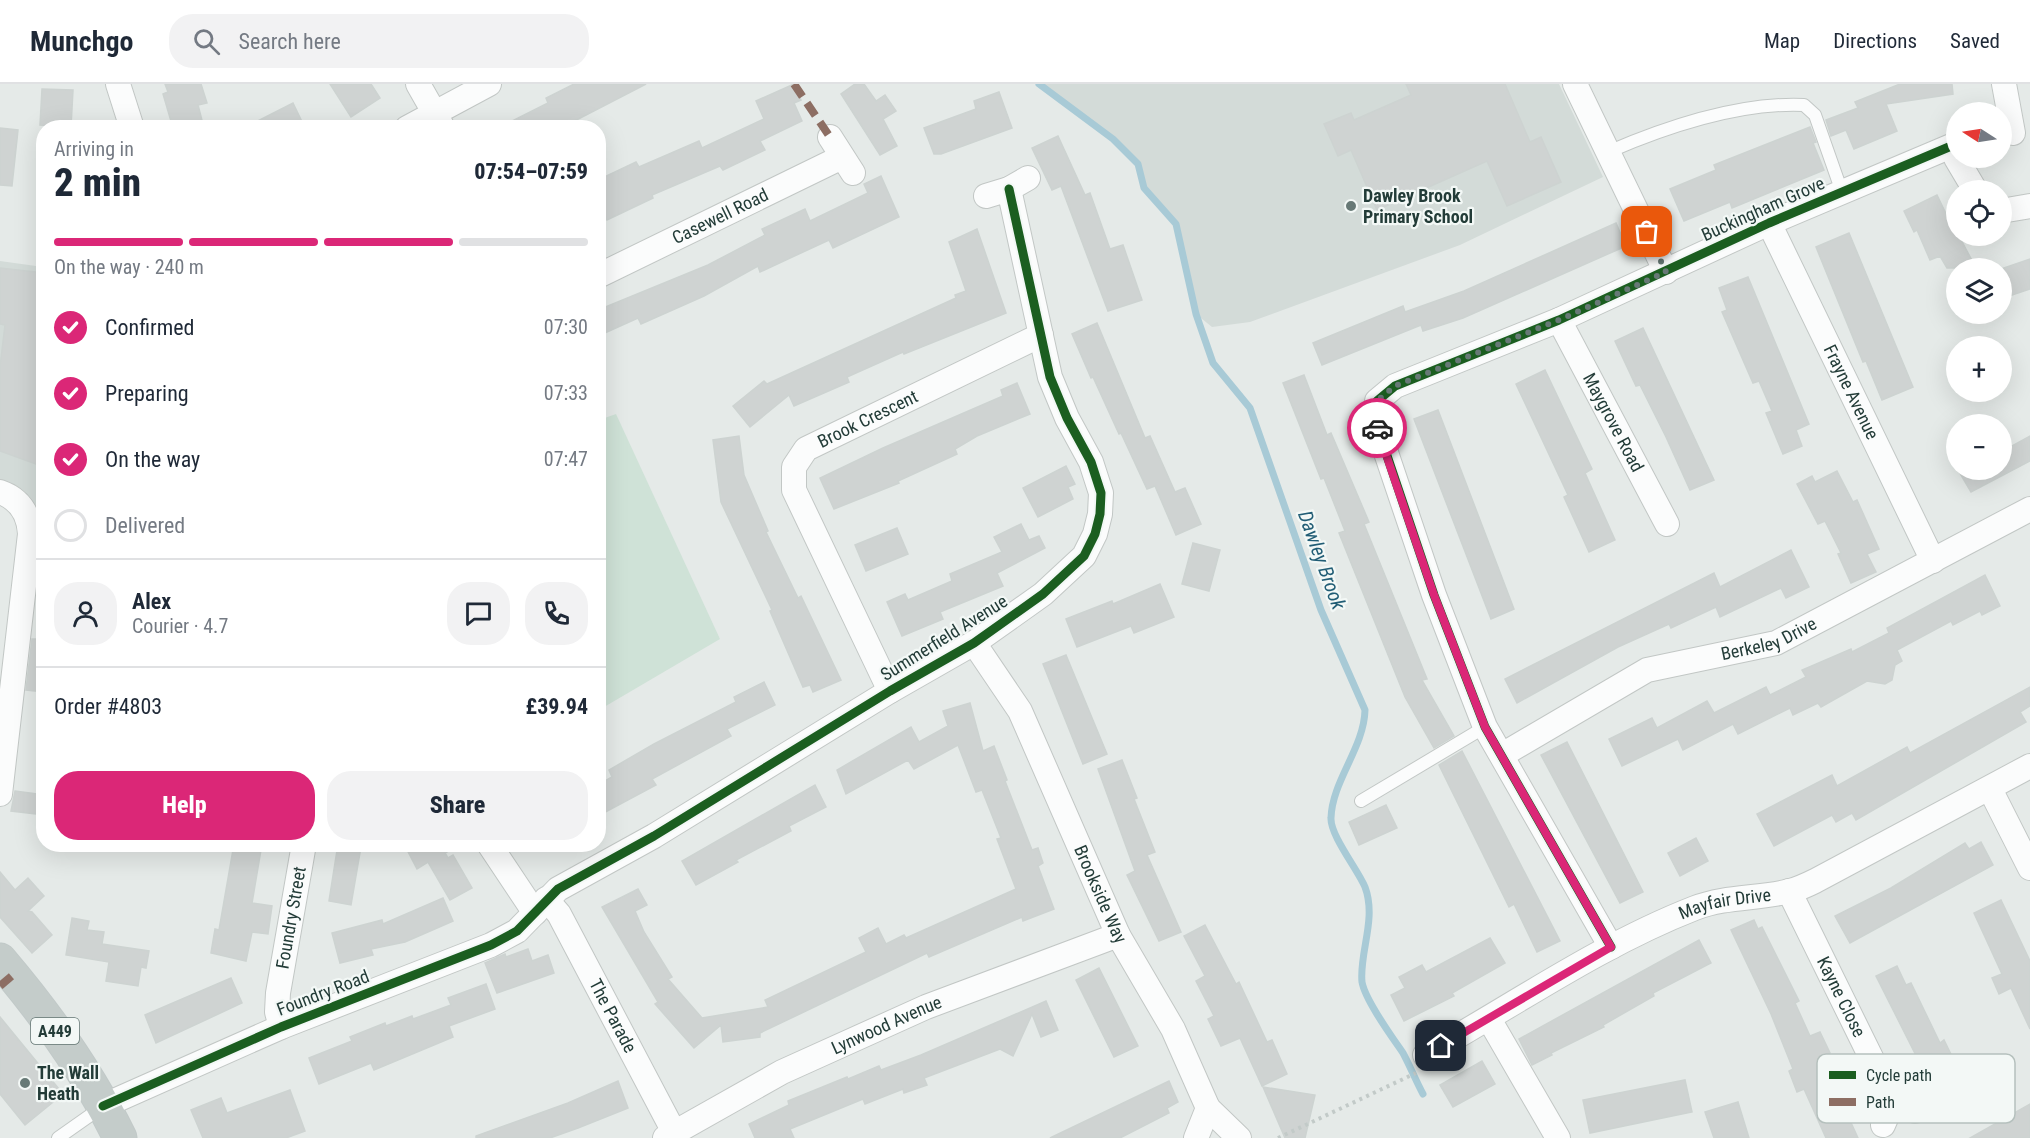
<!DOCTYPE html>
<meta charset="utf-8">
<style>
:root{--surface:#fff;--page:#f2f2f3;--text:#1f2937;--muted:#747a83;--line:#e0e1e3;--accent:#db2777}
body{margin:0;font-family:"Roboto Condensed",sans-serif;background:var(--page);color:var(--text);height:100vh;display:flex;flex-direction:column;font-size:22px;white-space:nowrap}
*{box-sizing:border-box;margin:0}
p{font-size:20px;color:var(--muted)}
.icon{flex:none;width:33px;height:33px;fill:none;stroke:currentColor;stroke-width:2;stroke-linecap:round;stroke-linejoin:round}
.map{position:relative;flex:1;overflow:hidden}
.sheet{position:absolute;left:36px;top:36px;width:570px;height:732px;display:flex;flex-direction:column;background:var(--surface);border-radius:24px;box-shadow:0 6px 24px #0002}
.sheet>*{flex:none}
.needle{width:39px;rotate:282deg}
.tools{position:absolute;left:1946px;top:18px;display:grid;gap:12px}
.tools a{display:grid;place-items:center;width:66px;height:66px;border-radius:50%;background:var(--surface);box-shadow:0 6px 24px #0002;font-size:30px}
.pin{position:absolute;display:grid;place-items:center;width:51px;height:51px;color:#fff;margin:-26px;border-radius:12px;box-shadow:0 3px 9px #0006}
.courier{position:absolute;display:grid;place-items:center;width:60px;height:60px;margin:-30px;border:4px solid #db2777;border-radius:50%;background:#fff;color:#222;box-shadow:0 2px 8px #0007}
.overview em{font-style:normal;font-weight:800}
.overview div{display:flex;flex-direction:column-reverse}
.overview{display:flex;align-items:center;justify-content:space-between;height:102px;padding:0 18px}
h1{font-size:39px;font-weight:800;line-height:45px}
.bar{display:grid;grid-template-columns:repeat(4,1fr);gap:9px 6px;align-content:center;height:72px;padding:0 18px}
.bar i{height:8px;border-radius:4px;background:var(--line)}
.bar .current{background:var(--accent)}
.bar p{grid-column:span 4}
.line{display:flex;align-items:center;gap:15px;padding:0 18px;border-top:2px solid var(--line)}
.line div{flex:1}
.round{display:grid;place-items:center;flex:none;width:63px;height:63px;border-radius:24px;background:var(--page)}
ol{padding:0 18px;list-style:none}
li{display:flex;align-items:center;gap:18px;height:66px}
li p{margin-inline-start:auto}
li .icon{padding:6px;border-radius:50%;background:var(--accent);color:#fff;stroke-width:4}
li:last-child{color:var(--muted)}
li i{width:33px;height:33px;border:3px solid var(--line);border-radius:50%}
.action{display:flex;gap:12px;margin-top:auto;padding:12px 18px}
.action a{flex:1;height:69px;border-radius:24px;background:var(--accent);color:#fff;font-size:24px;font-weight:800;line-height:69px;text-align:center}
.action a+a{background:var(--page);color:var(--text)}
header{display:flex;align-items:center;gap:36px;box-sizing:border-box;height:84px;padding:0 30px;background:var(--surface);border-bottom:2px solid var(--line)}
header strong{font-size:28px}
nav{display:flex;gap:33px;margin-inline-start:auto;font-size:21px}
.search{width:420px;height:54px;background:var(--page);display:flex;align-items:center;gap:15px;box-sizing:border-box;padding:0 21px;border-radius:24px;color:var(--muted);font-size:22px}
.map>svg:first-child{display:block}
</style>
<header>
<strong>Munchgo</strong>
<div class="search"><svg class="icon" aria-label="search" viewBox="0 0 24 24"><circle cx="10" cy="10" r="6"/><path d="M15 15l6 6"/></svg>Search here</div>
<nav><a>Map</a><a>Directions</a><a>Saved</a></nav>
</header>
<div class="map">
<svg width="2030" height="1054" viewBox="0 0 2030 1054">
<rect width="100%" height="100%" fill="#e5eae8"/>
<!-- built -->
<g fill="#d3dbd8">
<polygon points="1039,0 1559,0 1603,93 1460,161 1250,238 1212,243 1196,230 1176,140 1144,104 1138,80 1113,55"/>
<polygon points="0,177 43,183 44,423 34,430 0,403"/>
</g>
<!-- green -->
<polygon fill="#cfe2d7" points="616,330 720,555 599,626 599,336"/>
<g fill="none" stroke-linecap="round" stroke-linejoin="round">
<!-- stream -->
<path stroke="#a8cad6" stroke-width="7" d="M1039,0L1113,55L1138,80L1144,104L1176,140L1196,230L1213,279L1250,324L1321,526L1365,626C1364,664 1332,697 1331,734C1330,751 1358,786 1365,803C1377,835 1359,869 1362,898C1365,916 1392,953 1403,969C1410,982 1416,997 1423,1010"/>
</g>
<!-- building -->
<g fill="#cfd3d2" stroke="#cdd3d1" stroke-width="1.5">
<polygon points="165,0 201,0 207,19 198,21 204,44 173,44 163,10 168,8"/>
<polygon points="330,0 371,0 380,14 351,33"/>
<polygon points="574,0 646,0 561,44 498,44 548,19 546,14"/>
<polygon points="794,0 801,16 794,19 802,37 760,57 765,66 723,86 720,82 652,111 653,114 607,136 598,117 598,96 636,78 639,83 699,57 702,64 764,35 756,17"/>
<polygon points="855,0 864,0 876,17 885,11 896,27 883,35 897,62 880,71 841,10"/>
<polygon points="1406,0 1505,0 1530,58 1541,53 1561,98 1507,122 1487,77 1377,126 1351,66 1338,72 1324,40 1351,29 1354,36 1411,11"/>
<polygon points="1900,0 1952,0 1953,10 1886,20 1897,47 1854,65 1846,46 1831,52 1826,36 1858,24 1855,18"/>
<polygon points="42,5 73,6 71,43 40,41"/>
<polygon points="999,8 1012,44 941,70 934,70 924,44 976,25 974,17"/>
<polygon points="293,19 305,44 244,44"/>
<polygon points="1810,43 1816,58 1813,59 1824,86 1732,124 1730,118 1684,137 1670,105 1716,86 1714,81"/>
<polygon points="0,44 18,46 12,102 0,101"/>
<polygon points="1058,52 1085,111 1090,109 1110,165 1123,161 1142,216 1108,227 1061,102 1052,106 1032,64"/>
<polygon points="881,92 899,133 833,164 829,156 760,188 758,182 704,212 641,240 638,234 598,252 598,226 708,181 765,151 762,145 805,125 810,137 868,109 864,100"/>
<polygon points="1937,111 1951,140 1954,139 1956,152 1959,152 1976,184 1947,184 1940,172 1930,176 1917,146 1914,148 1904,127"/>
<polygon points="1616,139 1626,162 1463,234 1423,247 1421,241 1322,281 1313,259 1403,222 1405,228 1464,207"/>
<polygon points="977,145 1006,229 904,270 903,268 847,293 849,298 794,322 789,311 750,343 733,322 764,297 767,300 956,214 955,211 966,207 949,158"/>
<polygon points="1849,149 1913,303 1882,316 1866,277 1863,278 1816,163"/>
<polygon points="2030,175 2030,205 2009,212 2001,185"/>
<polygon points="0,184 44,189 44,383 0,367 0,283 5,241 0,240"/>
<polygon points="1748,193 1809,340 1796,346 1802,362 1783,370 1766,329 1772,327 1759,297 1753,299 1722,228 1727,226 1719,204"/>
<polygon points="1097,239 1145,354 1150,352 1175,408 1185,404 1201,440 1176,451 1155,402 1147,405 1121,349 1119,350 1093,293 1091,294 1072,250"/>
<polygon points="1643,244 1714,396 1690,406 1666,353 1640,301 1636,302 1615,257"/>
<polygon points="1545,286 1592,385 1585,389 1615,456 1589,468 1564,413 1568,411 1516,300"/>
<polygon points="1304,291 1327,351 1331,349 1369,438 1364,440 1427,595 1422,596 1454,652 1434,664 1405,613 1339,449 1345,447 1324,394 1321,395 1283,299"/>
<polygon points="1017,299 1030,330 977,352 955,365 957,370 898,397 899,399 834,425 820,394 883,364 1003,312 1001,306"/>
<polygon points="1438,326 1514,525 1491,535 1414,335"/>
<polygon points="739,352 744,391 768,447 766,448 798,514 801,512 841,596 813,608 810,601 803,603 770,527 772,526 721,418 713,356"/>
<polygon points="2030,352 2030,377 1971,408 1958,386 2001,386 2001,368"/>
<polygon points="1066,382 1075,400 1068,403 1073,415 1038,433 1023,404"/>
<polygon points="1837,387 1853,418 1857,416 1879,465 1867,470 1876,488 1851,499 1838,470 1841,469 1825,437 1818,440 1797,400 1812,392 1815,398"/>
<polygon points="1021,440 1029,456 1039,452 1045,464 997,489 1003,502 940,528 943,535 902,552 887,518 905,510 908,516 952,497 950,490 1002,468 994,453"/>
<polygon points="897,444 908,470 866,487 855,461"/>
<polygon points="1193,459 1220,466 1209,507 1182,500"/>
<polygon points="1791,466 1809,503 1786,514 1781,504 1720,533 1716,523 1671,544 1669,540 1618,563 1517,619 1505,595 1714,489 1720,503"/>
<polygon points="1985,491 2000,522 1982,531 1980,527 1953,541 1951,537 1897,566 1902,577 1895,581 1892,596 1885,600 1867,597 1821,623 1818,619 1793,631 1790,624 1738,650 1733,640 1683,666 1678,655 1622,682 1609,655 1652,634 1657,644 1707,617 1714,629 1766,603 1770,611 1806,593 1802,586 1851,565 1852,568 1889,549 1887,544"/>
<polygon points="1160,500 1174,533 1134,549 1131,542 1077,563 1066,535 1112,517 1113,520"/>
<polygon points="32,555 44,555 44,608 26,606"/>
<polygon points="1066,571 1107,670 1083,680 1043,580"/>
<polygon points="764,598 775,621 727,645 731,652 652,695 656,701 598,732 598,685 605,697 612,693 609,686 654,660 736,618 734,613"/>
<polygon points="2030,603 2030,622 2020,628 2026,638 1856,736 1852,729 1836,738 1832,731 1774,762 1757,730 1832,691 1837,702 1907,663 1910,669"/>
<polygon points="970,619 983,667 994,662 1007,696 1005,697 1032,766 1038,764 1043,779 1038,782 1054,825 1023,837 1022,833 929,873 927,869 760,949 760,953 723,958 721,941 694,964 655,920 658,918 602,823 638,805 647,821 635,827 644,848 672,893 668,895 702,934 768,923 765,916 866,868 859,854 878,844 886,860 904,851 906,854 1016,805 997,755 1001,754 982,706 976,708 958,661 914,685 908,676 846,710 837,686 911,643 919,658 948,642 943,627"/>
<polygon points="1567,658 1643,808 1620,819 1541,671"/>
<polygon points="1462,667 1560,857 1537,868 1514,820 1509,823 1439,681"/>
<polygon points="1122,676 1137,714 1134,715 1155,768 1147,771 1181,848 1159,857 1127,791 1135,787 1098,685"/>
<polygon points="815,701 826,723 789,742 791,747 736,776 738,778 696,801 682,777"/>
<polygon points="15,707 44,711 44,731 11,727"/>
<polygon points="1386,721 1397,744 1359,761 1349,738"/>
<polygon points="1696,754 1708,777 1680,792 1668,769"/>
<polygon points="1981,758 1993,781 1850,859 1835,832 1891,804 1965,759 1969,765"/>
<polygon points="234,760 262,760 252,819 272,822 268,850 252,848 246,877 211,869 215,845 219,846"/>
<polygon points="338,760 361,763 351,821 329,817"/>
<polygon points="404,760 461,760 445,769 448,774 453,771 472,804 450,816 428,778 417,785"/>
<polygon points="0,788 15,806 28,794 44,812 28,827 32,828 52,851 32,869 0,833"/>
<polygon points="443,814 453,837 405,858 371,865 373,871 340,879 332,849 382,836 383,840"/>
<polygon points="2001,816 2030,877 2030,945 2011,904 1999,910 1992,894 2002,890 1974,829"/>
<polygon points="72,834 89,837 87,846 104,848 102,860 149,867 146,884 141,883 138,902 106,897 109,878 66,871"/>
<polygon points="1754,836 1758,845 1762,843 1799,917 1795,919 1810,952 1820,948 1830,969 1821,973 1858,1054 1826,1054 1804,1005 1797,1008 1789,987 1793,985 1771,930 1731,846"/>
<polygon points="1205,841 1236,900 1239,898 1267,958 1272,956 1287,990 1262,1002 1240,954 1221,962 1208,935 1214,932 1196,897 1205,892 1184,852"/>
<polygon points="1490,854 1505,879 1452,909 1454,912 1404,937 1391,911 1405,904 1399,893 1422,881 1426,888"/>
<polygon points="1699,856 1711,879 1653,909 1654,912 1603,941 1604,943 1551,969 1552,971 1532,981 1519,955"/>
<polygon points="528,865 532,877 548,871 554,889 497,909 485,879 505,870 506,873"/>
<polygon points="1897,882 1906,901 1911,899 1940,959 1944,956 1961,991 1965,989 1975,1010 1943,1025 1876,892"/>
<polygon points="1099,884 1138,962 1114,973 1076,896"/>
<polygon points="231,894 242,919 156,959 145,931"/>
<polygon points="486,900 495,925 449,942 453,953 374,986 371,979 319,1000 309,974 352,957 350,953 385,939 386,942 412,932 413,935 451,921 448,914"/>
<polygon points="1046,917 1058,946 1041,953 1032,930 1013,972 1000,965 924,994 927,1001 904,1009 903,1005 865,1020 863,1015 790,1045 794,1054 755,1054 749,1040 789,1021 788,1017 847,993 848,995 879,982 881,986 921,971"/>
<polygon points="0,933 63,1010 25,1041 0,1010"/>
<polygon points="1482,977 1495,1000 1453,1023 1440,1001"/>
<polygon points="1685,996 1692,1028 1590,1049 1583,1016"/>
<polygon points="618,997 628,1024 578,1044 550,1054 476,1054 476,1052 568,1019"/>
<polygon points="1169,997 1178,1018 1167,1024 1169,1029 1120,1054 1050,1054"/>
<polygon points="1263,1003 1315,1011 1305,1054 1285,1054"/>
<polygon points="290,1006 305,1047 286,1054 203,1054 191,1026 221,1014 227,1029"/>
<polygon points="1738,1018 1749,1054 1714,1054 1705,1028"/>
<polygon points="2030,1020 2030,1054 1970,1054"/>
</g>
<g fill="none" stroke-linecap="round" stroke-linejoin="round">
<defs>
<g id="service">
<path d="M1608,68C1666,43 1739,18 1804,21L1815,31L1842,108"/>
<polyline points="1361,717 1485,643"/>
<polyline points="58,1054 102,1023"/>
</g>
<g id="minor">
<polyline points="118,0 132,44"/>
<polyline points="418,0 443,44"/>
<polyline points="1575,0 1666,188"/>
<polyline points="2004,0 2013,49"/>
<polyline points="407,44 489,0"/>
<polyline points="830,53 853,89"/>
<polyline points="1956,74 1975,106"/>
<polyline points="986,112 1009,105 1028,94"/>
<polyline points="2001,127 2030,122"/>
<path id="s1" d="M1769,139L1933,477"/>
<path id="s2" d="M598,192L842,73"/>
<path id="s3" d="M1559,236L1667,440"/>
<path d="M0,408C20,415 29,430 30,450L0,710"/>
<path id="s4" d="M974,559L1020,627L1118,851L1173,945L1208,1024L1239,1054"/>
<path id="s5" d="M890,607L794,406V383L806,365L1041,251"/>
<path id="s6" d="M1502,671L1647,586L1776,559L2030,425"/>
<polyline points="1990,705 2030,784"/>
<polyline points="489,760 535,829"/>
<path id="s7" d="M1789,807L1893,1018"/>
<path id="s8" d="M546,815L559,830L675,1050"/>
<polyline points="1611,863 1485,643 1434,511 1375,336 1377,317 1395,302 1559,236 1769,139 1956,60"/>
<polyline points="1489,935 1558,1054"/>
<path id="s9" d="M281,943L277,928L278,909L304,760"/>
<path id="s10" d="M1425,971C1514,921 1600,861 1695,824C1726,812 1758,815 1790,807C1798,805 1807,801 1815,797L2030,682"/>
<polyline points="103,1022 281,943 491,861 517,847 558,805 654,752 890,607 974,559 1043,510 1084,472 1095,450 1100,430 1101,409 1091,378 1067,334 1050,293 1009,105"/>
<polyline points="1883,1041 1893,1018 1915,1027"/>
<path id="s11" d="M665,1054L782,988L926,923L1118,851"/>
<polyline points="1196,1054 1208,1024"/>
</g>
<path id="trunk" d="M0,876C46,930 89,990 120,1054"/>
</defs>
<!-- service casing -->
<use href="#service" stroke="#c2c7c5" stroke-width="14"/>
<!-- minor casing -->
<use href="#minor" stroke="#c2c7c5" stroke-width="26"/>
<!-- trunk casing -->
<use href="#trunk" stroke="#c1c9c8" stroke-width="35"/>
<!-- path -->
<polyline stroke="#c2cac8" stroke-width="4" stroke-dasharray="3 4.5" stroke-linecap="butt" points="1278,1054 1416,989"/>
<!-- service -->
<use href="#service" stroke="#fbfcfc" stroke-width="12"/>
<!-- minor -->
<use href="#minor" stroke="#fbfcfc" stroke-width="24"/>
<!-- trunk -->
<use href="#trunk" stroke="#c4ccca" stroke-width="33"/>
<!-- quiet -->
<g stroke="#8d6e63" stroke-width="8" stroke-dasharray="15 8" stroke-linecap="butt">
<polyline points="794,0 830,53"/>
<polyline points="0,902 13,891"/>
</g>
<defs>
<g id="cycleway">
<polyline points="1611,863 1485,643 1434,511 1375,336 1377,317 1395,302 1559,236 1769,139 1956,60"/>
<polyline points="103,1022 281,943 491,861 517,847 558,805 654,752 890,607 974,559 1043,510 1084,472 1095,450 1100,430 1101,409 1091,378 1067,334 1050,293 1009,105"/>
</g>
</defs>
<!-- cycleway casing -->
<use href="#cycleway" stroke="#f3f8f6" stroke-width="13"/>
<!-- cycleway -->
<use href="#cycleway" stroke="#1b5e20" stroke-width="9"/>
</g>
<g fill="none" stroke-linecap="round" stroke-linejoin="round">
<!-- done -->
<polyline stroke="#677976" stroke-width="6" stroke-dasharray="0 10.8" points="1377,344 1375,336 1377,317 1395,302 1559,236 1666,188 1647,148"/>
<!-- route -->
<polyline stroke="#db2777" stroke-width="8" points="1377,344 1434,511 1485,643 1611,863 1441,962"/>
</g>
<!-- markers -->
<g fill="#677976" stroke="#f3f8f6" stroke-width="2">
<circle cx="1351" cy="122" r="6"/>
<circle cx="25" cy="999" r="6"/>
</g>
<g text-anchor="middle" stroke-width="4.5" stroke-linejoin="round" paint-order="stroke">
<!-- shield labels -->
<rect fill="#f3f8f6" stroke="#617471" stroke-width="1.5" x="31" y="934" width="48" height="26" rx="4.5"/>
<g font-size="16" font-weight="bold" fill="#233c38">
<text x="55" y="953">A449</text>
</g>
<!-- poi labels -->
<g font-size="18" font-weight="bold" fill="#233c38" stroke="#f3f8f6" text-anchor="start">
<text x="1363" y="118">Dawley Brook<tspan x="1363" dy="21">Primary School</tspan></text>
<text x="37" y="995">The Wall<tspan x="37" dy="21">Heath</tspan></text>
</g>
<!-- street labels -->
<g font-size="18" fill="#233c38" stroke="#f3f8f6">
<text transform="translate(1763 125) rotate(-24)" y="6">Buckingham Grove</text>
<text dy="6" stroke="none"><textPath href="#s2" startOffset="136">Casewell Road</textPath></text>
<text dy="6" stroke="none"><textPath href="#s1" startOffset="188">Frayne Avenue</textPath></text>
<text dy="6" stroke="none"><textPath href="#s5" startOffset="336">Brook Crescent</textPath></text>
<text dy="6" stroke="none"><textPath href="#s3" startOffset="116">Maygrove Road</textPath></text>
<text transform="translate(944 554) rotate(-32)" y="6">Summerfield Avenue</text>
<text dy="6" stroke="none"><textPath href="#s6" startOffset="294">Berkeley Drive</textPath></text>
<text dy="6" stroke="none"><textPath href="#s4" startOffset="282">Brookside Way</textPath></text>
<text dy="6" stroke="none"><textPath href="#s10" startOffset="338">Mayfair Drive</textPath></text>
<text dy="6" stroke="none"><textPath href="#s9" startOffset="111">Foundry Street</textPath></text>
<text transform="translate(323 909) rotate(-21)" y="6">Foundry Road</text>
<text dy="6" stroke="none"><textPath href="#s7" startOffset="118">Kayne Close</textPath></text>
<text dy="6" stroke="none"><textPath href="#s8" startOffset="135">The Parade</textPath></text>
<text dy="6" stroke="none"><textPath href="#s11" startOffset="249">Lynwood Avenue</textPath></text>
</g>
<!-- water labels -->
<g font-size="20" font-style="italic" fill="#215d75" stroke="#f3f8f6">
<text transform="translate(1322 476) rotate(70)" y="7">Dawley Brook</text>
</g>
</g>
<!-- legend -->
<rect x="1817" y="970" width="198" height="69" rx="9" fill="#f3f8f6" stroke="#b5c0bd" stroke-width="1.5"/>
<rect x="1829" y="987" width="27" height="8" fill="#1b5e20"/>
<rect x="1829" y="1014" width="27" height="8" fill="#8d6e63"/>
<g font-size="16" fill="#233c38">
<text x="1866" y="997">Cycle path</text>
<text x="1866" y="1024">Path</text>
</g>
</svg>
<div class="tools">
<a><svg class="needle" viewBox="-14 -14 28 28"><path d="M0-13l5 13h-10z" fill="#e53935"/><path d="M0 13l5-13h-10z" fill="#747a83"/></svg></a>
<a><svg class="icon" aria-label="locate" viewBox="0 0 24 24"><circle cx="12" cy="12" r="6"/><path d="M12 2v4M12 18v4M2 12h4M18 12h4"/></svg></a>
<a><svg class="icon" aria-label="layers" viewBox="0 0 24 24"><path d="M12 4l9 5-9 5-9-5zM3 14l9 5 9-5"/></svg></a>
<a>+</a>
<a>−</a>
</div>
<div class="pin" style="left:1647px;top:148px;background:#ea580c"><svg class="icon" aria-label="bag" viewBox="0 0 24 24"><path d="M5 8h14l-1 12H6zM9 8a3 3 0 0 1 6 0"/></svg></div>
<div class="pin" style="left:1441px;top:962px;background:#1f2937"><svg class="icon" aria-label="home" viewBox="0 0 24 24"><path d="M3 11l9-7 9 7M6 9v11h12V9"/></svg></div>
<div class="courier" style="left:1377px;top:344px"><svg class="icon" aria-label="car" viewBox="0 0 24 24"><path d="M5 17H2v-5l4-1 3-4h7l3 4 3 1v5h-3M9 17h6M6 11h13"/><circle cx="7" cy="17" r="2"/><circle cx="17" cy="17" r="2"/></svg></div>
<section class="sheet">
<div class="overview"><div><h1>2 min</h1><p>Arriving in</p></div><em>07:54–07:59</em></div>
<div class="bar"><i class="current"></i><i class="current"></i><i class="current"></i><i></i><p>On the way · 240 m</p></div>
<ol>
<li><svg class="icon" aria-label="check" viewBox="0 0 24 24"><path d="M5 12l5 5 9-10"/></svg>Confirmed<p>07:30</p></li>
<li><svg class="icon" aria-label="check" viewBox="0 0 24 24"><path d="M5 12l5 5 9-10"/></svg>Preparing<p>07:33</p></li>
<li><svg class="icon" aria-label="check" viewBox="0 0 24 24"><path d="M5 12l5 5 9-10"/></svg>On the way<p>07:47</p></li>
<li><i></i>Delivered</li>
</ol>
<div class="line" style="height:108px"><a class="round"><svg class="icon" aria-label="person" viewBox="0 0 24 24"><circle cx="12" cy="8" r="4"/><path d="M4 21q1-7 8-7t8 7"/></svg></a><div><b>Alex</b><p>Courier · 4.7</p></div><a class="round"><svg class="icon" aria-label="chat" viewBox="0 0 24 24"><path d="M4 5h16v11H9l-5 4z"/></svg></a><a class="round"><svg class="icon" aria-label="phone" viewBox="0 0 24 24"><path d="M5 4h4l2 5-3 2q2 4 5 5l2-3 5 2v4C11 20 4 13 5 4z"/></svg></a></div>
<div class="line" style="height:78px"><div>Order #4803</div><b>£39.94</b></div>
<div class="action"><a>Help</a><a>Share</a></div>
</section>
</div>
